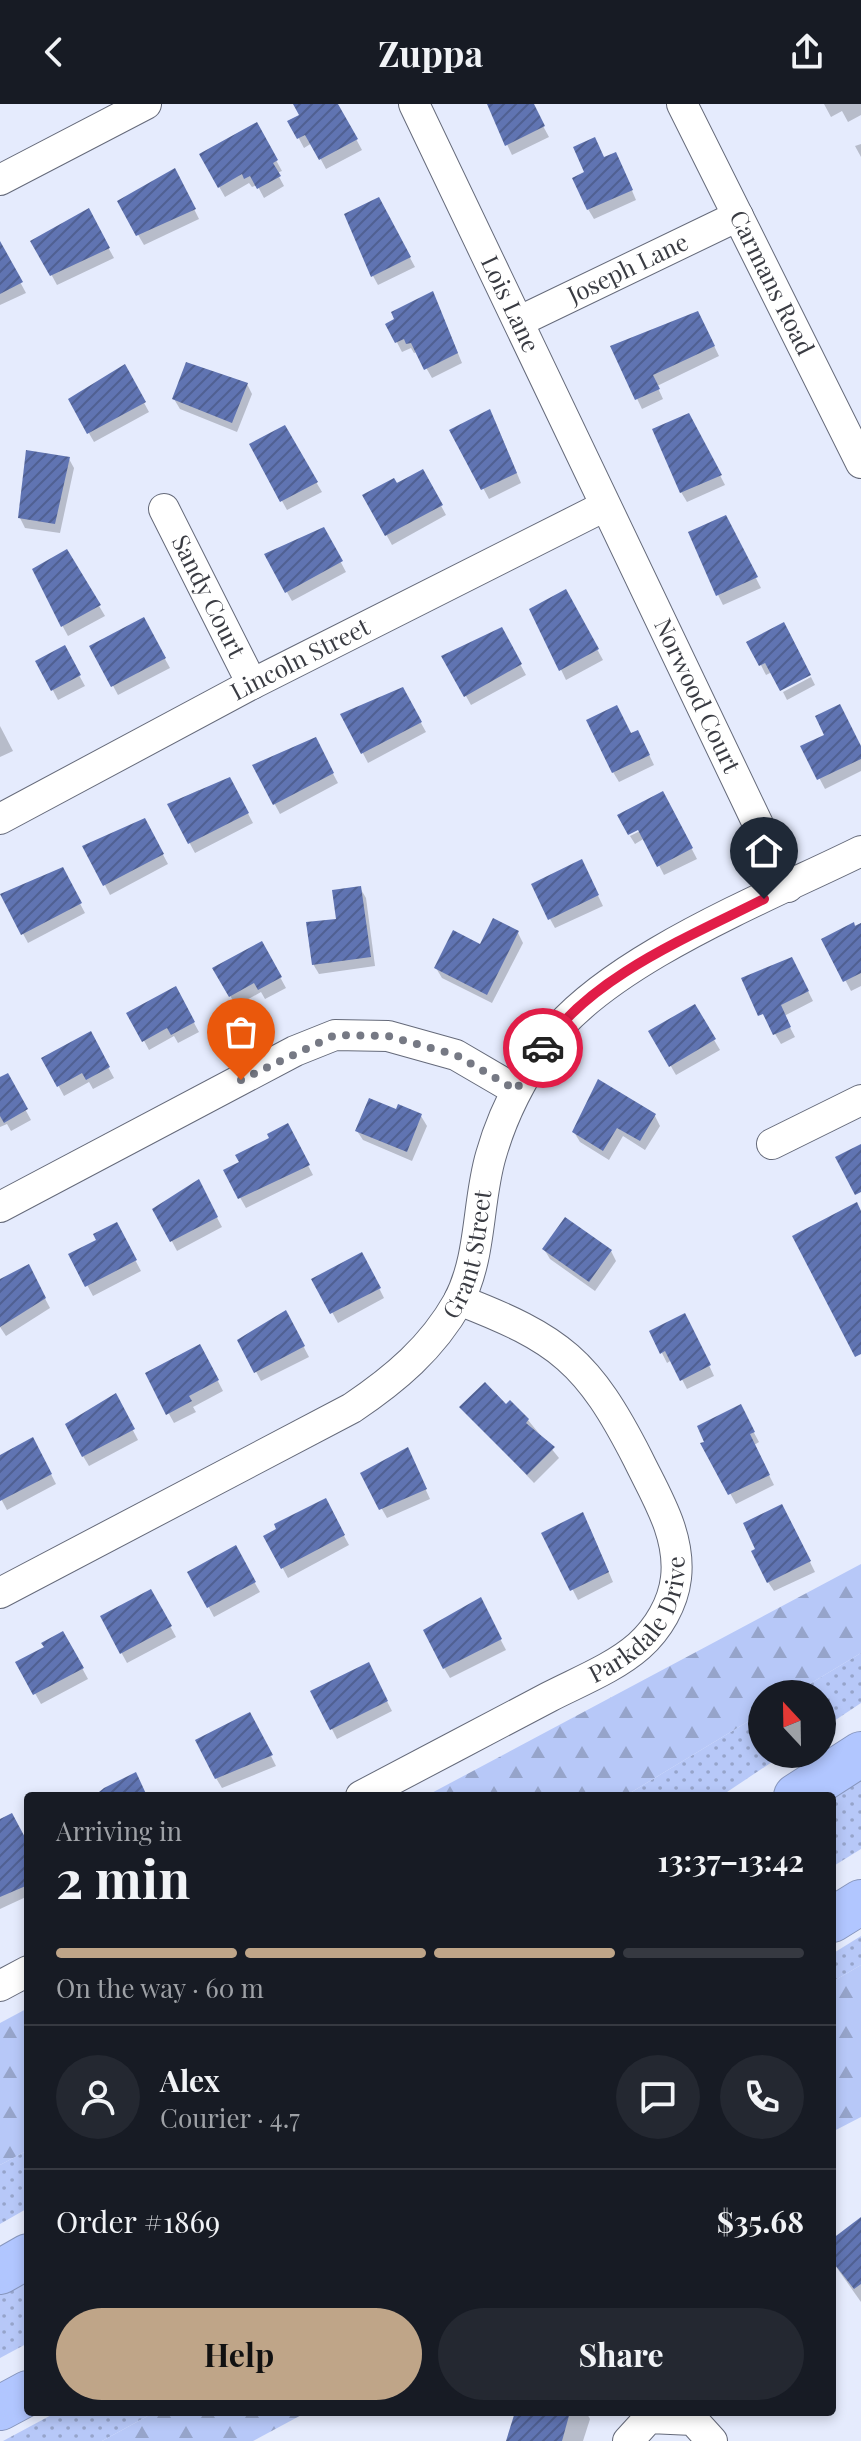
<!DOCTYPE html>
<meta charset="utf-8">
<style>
:root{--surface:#171b24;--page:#242831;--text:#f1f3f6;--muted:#9ea1a6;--line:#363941;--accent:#bfa588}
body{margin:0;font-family:"Playfair Display",serif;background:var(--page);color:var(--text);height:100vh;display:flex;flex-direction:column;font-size:30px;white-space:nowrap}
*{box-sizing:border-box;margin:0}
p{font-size:26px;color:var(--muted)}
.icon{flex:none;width:44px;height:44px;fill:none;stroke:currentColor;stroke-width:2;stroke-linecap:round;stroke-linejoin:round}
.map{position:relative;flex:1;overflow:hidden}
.sheet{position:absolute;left:24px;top:1688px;width:812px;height:624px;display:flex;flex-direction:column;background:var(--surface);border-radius:8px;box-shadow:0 4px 12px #0003}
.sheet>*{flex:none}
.needle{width:52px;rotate:338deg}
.controls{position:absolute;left:748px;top:1576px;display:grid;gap:16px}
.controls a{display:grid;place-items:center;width:88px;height:88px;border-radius:50%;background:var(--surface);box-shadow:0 4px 12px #0003;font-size:40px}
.pin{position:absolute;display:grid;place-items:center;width:68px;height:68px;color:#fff;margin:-82px -34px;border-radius:50% 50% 50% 0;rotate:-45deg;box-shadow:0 0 8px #0007}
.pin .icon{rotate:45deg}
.courier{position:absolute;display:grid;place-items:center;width:80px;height:80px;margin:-40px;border:6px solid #e11d48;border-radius:50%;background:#fff;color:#222;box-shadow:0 2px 10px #0007}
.headline em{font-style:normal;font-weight:700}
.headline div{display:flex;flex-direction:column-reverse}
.headline{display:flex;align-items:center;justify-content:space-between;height:136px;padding:0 32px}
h1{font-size:52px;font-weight:700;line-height:60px}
.bar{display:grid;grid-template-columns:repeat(4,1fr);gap:12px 8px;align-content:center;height:96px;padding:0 32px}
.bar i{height:10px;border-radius:6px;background:var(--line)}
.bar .selected{background:var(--accent)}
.bar p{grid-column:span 4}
.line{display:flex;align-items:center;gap:20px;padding:0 32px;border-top:2px solid var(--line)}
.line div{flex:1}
.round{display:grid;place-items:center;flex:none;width:84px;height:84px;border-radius:42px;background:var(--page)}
.cta{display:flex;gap:16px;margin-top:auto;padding:16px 32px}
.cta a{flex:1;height:92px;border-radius:48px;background:var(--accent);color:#111;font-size:32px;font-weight:700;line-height:92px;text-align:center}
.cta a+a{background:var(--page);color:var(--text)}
header{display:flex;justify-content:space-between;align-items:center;height:104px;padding:0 32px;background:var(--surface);font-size:36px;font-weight:700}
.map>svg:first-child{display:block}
</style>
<header><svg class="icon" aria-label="back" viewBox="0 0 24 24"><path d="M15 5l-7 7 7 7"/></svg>Zuppa<svg class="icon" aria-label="share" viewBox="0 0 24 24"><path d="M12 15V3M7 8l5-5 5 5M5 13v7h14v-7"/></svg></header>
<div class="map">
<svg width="861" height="2337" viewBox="0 0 861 2337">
<defs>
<pattern id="grass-dots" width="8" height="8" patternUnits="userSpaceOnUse" patternTransform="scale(2)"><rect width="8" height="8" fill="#b7c8f8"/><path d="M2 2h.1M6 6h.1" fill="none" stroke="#96a4ca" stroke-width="1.8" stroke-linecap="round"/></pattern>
<pattern id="forest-firs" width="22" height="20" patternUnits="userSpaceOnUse" patternTransform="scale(2)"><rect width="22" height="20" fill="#b7c8f8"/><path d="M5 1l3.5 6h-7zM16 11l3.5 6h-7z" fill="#96a4ca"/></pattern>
<pattern id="building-hatch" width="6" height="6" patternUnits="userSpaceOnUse" patternTransform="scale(2)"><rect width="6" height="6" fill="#6074b2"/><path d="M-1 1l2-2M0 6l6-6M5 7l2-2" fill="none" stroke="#506092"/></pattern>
</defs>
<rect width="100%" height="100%" fill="#e5ebfd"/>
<!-- grass -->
<g fill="url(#grass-dots)">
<polygon points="861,1549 861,1599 822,1625 822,1590 793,1590"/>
<polygon points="762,1609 762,1650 784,1650 721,1692 625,1692"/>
<polygon points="861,1672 861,1745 832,1763 832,1692"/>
<polygon points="861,1832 861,1861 832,1878 832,1850"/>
<polygon points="28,2046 28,2104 0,2120 0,2061"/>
<polygon points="28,2168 28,2239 0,2254 0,2183"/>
<polygon points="57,2308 155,2308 102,2337 3,2337"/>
</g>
<!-- forest -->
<g fill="url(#forest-firs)">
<polygon points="861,1460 861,1549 793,1590 762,1590 762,1609 625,1692 426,1692"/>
<polygon points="861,1861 861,2013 832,2028 832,1878"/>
<polygon points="28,1904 28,2046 0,2061 0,1919"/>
<polygon points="155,2308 307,2308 253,2337 102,2337"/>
</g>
<!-- shadow -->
<g fill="#0003">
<polygon points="295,0 337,0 362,46 326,65 312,39 304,44 290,18 301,12"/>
<polygon points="488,0 531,0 549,33 512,51"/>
<polygon points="824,0 861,0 861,11 848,18 842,7 831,13"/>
<polygon points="256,20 282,67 277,69 284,82 264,94 257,81 252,83 249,79 225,93 201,51"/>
<polygon points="861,40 861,53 855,42"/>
<polygon points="604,55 621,61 636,96 594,115 588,105"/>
<polygon points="180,77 199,115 144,141 119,98"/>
<polygon points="378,95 415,163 378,181 373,172"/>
<polygon points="88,107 114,154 57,181 33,137"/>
<polygon points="0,141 26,189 0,201"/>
<polygon points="437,199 462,259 432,274 417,248 414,249 411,244 402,248 388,221"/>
<polygon points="703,219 719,252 657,282 663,295 642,305 612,243"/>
<polygon points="124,262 149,308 94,338 70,296"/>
<polygon points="247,280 252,290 237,328 180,305 174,295"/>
<polygon points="495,317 521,379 489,395 452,326"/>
<polygon points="694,321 725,381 687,398 681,388"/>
<polygon points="284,324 322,388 287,406 251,341"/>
<polygon points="69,355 74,364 60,429 25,424 20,414"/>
<polygon points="423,368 446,411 392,441 365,392"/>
<polygon points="730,424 761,484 723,501 718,491"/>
<polygon points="323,425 346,468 292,497 266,451"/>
<polygon points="67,448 105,512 68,532 46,492"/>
<polygon points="565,487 603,556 566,576 532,505"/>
<polygon points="143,515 170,564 118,591 92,543"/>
<polygon points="501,525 526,571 471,601 444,553"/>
<polygon points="749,538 772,568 766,571"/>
<polygon points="64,544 85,582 58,596 38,558"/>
<polygon points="811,573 815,581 787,596 783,588"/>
<polygon points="402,585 426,628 368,659 343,611"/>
<polygon points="0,622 13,647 0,653"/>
<polygon points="631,631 643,638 654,661 619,678 613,668"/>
<polygon points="315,636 338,679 280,710 254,662"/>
<polygon points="803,643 861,645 861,667 825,685"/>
<polygon points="235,685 253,719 195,749 169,701 199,686 202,690"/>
<polygon points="668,699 697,755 664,771 645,734 635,740 630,732 648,723"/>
<polygon points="145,717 168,760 110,791 85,742"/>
<polygon points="62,766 85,809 28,839 2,791"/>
<polygon points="586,767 603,802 555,824 550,815"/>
<polygon points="360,784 366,794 375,862 319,870 313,860"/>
<polygon points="861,819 861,882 851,887 824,836"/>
<polygon points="518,829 523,839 492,899 442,874 436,864"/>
<polygon points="262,840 286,884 265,895 261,888 236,902 215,865"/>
<polygon points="797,865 813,897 784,912 795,933 781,940 744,878"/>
<polygon points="175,884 199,928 178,939 174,932 149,946 129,909"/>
<polygon points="694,902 720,946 676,971 651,928"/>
<polygon points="90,930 114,974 93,985 89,978 64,992 44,955"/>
<polygon points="7,972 31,1016 11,1027 7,1020 0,1023 0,976"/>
<polygon points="599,978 655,1012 660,1022 645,1046 623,1032 609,1056 580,1038 574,1028"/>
<polygon points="397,1008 421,1012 427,1022 412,1057 363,1036 357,1027"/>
<polygon points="287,1021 313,1071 246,1104 225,1067 242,1059"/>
<polygon points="198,1078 222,1123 177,1147 155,1105"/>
<polygon points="116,1120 141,1167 93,1192 71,1151 99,1137"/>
<polygon points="544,1145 611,1147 616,1157 595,1187 550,1155"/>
<polygon points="367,1160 384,1194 338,1219 314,1175"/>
<polygon points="28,1162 50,1204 6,1232 0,1223 0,1177"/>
<polygon points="286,1209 309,1253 261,1277 240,1237"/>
<polygon points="690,1221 714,1272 687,1285 672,1256 667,1259 662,1249"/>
<polygon points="205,1252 223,1287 193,1303 196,1308 174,1319 147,1270"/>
<polygon points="115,1292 138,1336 89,1362 83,1352"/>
<polygon points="462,1303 528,1316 559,1354 534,1379"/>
<polygon points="740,1303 759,1338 754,1341 774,1381 736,1400 703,1340"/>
<polygon points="38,1345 56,1380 7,1406 0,1393 0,1353"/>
<polygon points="412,1356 430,1395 387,1414 362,1370"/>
<polygon points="325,1397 349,1441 288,1474 266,1433"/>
<polygon points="787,1412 815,1468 774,1487 768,1478"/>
<polygon points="588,1420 613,1478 578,1496 544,1430"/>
<polygon points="235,1444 260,1488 214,1513 190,1468"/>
<polygon points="151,1487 176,1533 127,1559 102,1513"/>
<polygon points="485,1506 506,1546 450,1574 444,1564"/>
<polygon points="63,1529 88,1575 41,1600 18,1559 46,1544"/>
<polygon points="373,1570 392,1607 337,1635 313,1588"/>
<polygon points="255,1620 276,1662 222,1684 216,1674"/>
<polygon points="0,1718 28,1743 28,1792 0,1805"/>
<polygon points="861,2116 861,2198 832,2157 832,2138"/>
<polygon points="517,2308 586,2308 590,2315 583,2337 508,2337"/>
</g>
<!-- building -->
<g fill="url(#building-hatch)">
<polygon points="293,0 338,0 358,35 319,56 305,31 297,35 287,17 299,11"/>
<polygon points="487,0 534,0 545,22 505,42"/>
<polygon points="257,18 278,56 273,59 281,72 257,85 250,72 244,75 242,70 218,84 199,50"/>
<polygon points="595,33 604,53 616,48 633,86 587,106 572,74 584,68 573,43"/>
<polygon points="175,64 196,105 136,132 117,97"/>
<polygon points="379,93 411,153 371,173 344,110"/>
<polygon points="89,104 110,144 50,172 30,137"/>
<polygon points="0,137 23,178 0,190"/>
<polygon points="433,187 458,249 424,266 411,239 406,240 404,235 395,239 385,220 394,215 391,208"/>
<polygon points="698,207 715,242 653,271 660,285 635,296 610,242"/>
<polygon points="186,258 248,279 232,319 172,295"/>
<polygon points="125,260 146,298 87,330 68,295"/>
<polygon points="490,305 517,369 481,386 449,326"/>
<polygon points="689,309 722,371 680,389 652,325"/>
<polygon points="285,321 318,378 280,398 249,340"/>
<polygon points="26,346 70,353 55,420 18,414"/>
<polygon points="423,365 443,401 385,432 362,391 394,374 397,379"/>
<polygon points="726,411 758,473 716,492 688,428"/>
<polygon points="324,423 343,457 285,489 264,450"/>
<polygon points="67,445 101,501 61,523 32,465"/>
<polygon points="566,485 599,545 559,567 529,505"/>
<polygon points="144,513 166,554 111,583 89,542"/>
<polygon points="784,518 811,571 780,587 765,559 759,562 746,538"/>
<polygon points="502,523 522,560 464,593 441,552"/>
<polygon points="65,541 81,571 51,587 35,557"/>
<polygon points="403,583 422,618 361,650 340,610"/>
<polygon points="840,600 861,642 861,655 817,676 800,642 824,631 815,612"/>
<polygon points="617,601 631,629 638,626 650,651 612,669 586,616"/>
<polygon points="316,633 334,669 273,701 252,661"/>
<polygon points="230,673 249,709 188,740 167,700"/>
<polygon points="663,687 693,744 657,763 638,726 628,731 617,711"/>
<polygon points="145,714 164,750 103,782 82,742"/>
<polygon points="582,755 599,791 548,816 531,780"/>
<polygon points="63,763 82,799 21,831 0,790"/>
<polygon points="361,782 371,853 312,861 306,818 336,815 332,786"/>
<polygon points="493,814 519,827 487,891 434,864 453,826 480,840"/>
<polygon points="854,818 855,822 861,819 861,869 843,878 821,835"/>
<polygon points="262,837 282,873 258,886 254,879 229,893 212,864"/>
<polygon points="792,853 809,887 781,901 791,923 773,931 763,910 758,912 741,874"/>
<polygon points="176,882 195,918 171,931 167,924 142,938 126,909"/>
<polygon points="695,900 716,935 669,963 648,927"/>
<polygon points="91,927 110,963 86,976 82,969 57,983 41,954"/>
<polygon points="8,969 28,1005 4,1019 0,1012 0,973"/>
<polygon points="598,975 656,1010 640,1037 617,1024 603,1047 572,1028"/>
<polygon points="369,994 396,1005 398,1000 422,1010 407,1048 355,1027"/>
<polygon points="288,1019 310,1061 238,1095 223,1066 239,1058 235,1051 269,1034 267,1030"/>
<polygon points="861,1040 861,1088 855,1091 835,1053"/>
<polygon points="199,1075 218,1113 170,1138 152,1105"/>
<polygon points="857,1098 861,1107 861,1250 855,1253 792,1132"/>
<polygon points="565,1113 612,1146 589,1178 542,1145"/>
<polygon points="117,1118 137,1156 85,1183 68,1150 96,1136 93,1130"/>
<polygon points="362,1148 381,1184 330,1210 311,1175"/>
<polygon points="29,1160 46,1194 0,1223 0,1175"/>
<polygon points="286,1206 305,1242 254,1269 237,1236"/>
<polygon points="685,1209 711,1261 680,1277 665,1247 660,1250 649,1227"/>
<polygon points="200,1240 219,1276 189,1292 192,1297 166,1311 145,1269"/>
<polygon points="485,1278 506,1300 510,1296 529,1315 526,1319 555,1343 527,1371 459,1303"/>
<polygon points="116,1289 135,1325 82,1353 65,1320"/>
<polygon points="741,1300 755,1328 750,1330 770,1371 728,1391 700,1339 704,1338 697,1322"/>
<polygon points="33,1333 52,1370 0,1397 0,1351"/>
<polygon points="408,1343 427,1385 379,1406 360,1369"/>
<polygon points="326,1394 345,1431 281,1465 263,1432 276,1425 274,1420"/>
<polygon points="782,1400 811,1457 767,1479 751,1447 755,1445 743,1419"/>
<polygon points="583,1408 609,1468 570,1487 541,1429"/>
<polygon points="236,1441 256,1478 207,1504 187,1468"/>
<polygon points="151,1485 172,1522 120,1550 100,1512"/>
<polygon points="481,1493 502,1535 443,1565 423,1526"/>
<polygon points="63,1527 84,1564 33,1591 15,1558 44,1543 41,1539"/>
<polygon points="369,1558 388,1597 330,1626 310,1587"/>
<polygon points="250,1608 273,1651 215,1675 195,1636"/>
<polygon points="136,1668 147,1692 94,1692 104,1684"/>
<polygon points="12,1709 28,1739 28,1781 0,1793 0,1715"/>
<polygon points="861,2113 861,2180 854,2185 832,2157 832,2135"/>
<polygon points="515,2308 570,2308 562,2337 506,2337"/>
</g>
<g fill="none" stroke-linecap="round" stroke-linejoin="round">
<defs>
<g id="minor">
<path id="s1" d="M414,0L788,783"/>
<path id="s2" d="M682,0L861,359"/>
<polyline points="0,76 146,0"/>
<path id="s3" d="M520,217L738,112"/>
<path id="s4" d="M164,405L252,580"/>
<path id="s5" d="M0,715L252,580L603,403"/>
<polyline points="772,1040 861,996"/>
<polyline points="0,1103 295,947 335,931 388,932 456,951 516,986"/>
<path id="s6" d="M0,1489L352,1304C395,1275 432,1244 458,1198C482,1153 477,1098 491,1051C502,1012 521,975 544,942C602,858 768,793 861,747"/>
<path id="s7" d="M361,1692C424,1659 486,1626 549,1593C578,1578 614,1564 639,1542C658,1525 673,1500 676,1474C681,1431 656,1392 638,1355C588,1257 560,1235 459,1196"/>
<polyline points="0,1882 28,1867"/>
<polyline points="628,2337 649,2314 693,2316 712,2337"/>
</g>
<g id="highway">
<polyline points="796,1692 861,1650"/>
<polyline points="832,1816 861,1798"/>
<polyline points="0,2168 28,2152"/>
<polyline points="0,2304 28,2289"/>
</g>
</defs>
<!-- minor casing -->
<use href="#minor" stroke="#656a7a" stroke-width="32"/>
<!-- highway casing -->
<use href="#highway" stroke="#8796bd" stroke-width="46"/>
<!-- minor -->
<use href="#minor" stroke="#fff" stroke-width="30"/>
<!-- highway -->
<use href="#highway" stroke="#b1c6ff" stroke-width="44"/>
</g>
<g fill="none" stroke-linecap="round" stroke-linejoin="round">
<!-- done -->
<polyline stroke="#767984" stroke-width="8" stroke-dasharray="0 14.4" points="241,976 335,931 388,932 456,951 516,986 543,944"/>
<!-- route -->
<path stroke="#e11d48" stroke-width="10" d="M543,944C589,873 691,832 764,795"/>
</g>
<g text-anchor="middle" stroke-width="8" stroke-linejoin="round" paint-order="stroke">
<!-- street labels -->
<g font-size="24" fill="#3a3c43" stroke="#f7f9fc">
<text dy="8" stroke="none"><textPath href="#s3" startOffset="120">Joseph Lane</textPath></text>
<text dy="8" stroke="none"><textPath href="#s2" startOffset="200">Carmans Road</textPath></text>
<text dy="8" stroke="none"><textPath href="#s1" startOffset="222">Lois Lane</textPath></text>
<text dy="8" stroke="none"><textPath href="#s4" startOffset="98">Sandy Court</textPath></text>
<text dy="8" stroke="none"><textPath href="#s5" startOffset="340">Lincoln Street</textPath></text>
<text dy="8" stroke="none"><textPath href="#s1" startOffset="656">Norwood Court</textPath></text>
<text dy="8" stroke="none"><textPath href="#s6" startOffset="598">Grant Street</textPath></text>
<text dy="8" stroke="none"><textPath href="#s7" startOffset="338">Parkdale Drive</textPath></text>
</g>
</g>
</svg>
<div class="controls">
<a><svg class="needle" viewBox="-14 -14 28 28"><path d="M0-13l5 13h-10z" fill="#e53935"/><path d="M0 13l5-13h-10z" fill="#9ea1a6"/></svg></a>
</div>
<div class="pin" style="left:241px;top:976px;background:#ea580c"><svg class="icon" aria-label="bag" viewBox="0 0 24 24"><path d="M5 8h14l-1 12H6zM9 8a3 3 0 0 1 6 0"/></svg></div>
<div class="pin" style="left:764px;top:795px;background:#1f2937"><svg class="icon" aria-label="home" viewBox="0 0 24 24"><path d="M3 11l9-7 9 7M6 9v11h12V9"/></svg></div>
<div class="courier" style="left:543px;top:944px"><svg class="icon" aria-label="car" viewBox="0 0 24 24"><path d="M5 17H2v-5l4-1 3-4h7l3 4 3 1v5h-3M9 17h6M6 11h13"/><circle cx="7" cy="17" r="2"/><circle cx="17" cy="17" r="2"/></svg></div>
<section class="sheet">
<div class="headline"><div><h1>2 min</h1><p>Arriving in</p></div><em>13:37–13:42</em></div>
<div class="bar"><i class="selected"></i><i class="selected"></i><i class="selected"></i><i></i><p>On the way · 60 m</p></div>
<div class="line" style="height:144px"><a class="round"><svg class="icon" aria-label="person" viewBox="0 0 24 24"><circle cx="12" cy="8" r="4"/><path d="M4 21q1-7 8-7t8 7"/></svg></a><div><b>Alex</b><p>Courier · 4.7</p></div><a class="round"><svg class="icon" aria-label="chat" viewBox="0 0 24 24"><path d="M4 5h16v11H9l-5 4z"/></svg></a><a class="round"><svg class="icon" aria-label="phone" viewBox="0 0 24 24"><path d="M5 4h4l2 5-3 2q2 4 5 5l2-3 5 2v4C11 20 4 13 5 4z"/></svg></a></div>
<div class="line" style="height:104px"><div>Order #1869</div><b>$35.68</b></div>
<div class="cta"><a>Help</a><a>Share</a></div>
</section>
</div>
